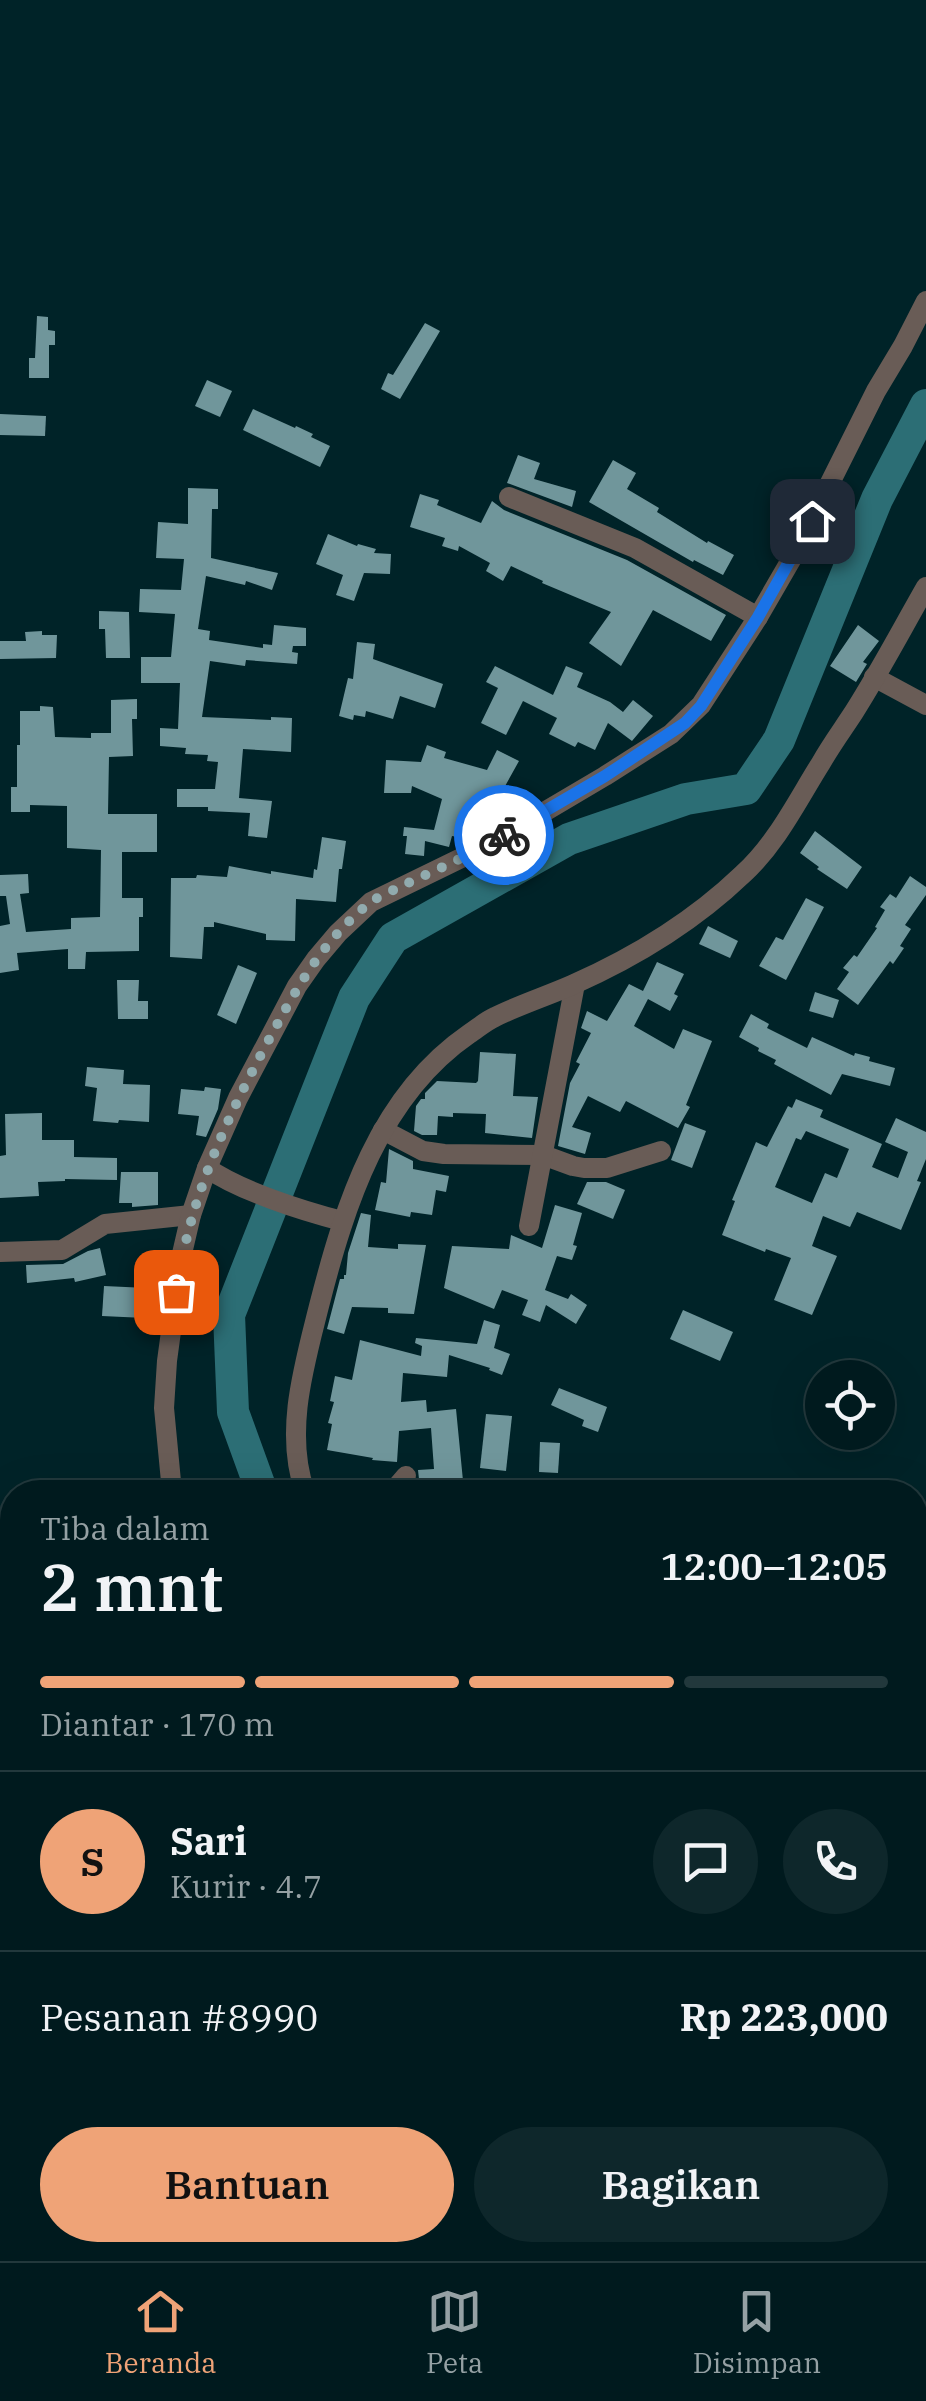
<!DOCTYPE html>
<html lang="id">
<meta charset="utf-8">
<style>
:root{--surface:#001a1e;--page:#0e272b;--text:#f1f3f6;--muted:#95a1a4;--line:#22383c;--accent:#efa377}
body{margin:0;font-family:"IBM Plex Serif",serif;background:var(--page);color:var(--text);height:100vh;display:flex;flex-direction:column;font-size:38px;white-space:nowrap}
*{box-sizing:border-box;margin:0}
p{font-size:32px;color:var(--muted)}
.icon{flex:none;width:55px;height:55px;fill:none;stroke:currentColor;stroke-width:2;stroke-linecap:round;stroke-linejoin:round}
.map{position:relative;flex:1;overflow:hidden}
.side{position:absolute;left:0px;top:1480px;width:928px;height:782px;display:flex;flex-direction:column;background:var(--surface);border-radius:40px 40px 0 0;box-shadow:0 10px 40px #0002,0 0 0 2px var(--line)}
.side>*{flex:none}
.tools{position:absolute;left:805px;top:1360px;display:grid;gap:20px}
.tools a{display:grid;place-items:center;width:90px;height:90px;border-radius:50%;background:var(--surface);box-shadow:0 10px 40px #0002,0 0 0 2px var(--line);font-size:50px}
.pin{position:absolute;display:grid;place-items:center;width:85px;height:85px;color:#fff;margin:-42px;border-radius:20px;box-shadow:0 5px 15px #0006}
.courier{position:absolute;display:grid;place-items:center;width:100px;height:100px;margin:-50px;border:8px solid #1a73e8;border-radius:50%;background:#fff;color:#222;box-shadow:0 2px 12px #0007}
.head em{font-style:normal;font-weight:600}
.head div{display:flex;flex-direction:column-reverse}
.head{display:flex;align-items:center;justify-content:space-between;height:170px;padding:0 40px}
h1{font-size:65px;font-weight:600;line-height:75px}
.bar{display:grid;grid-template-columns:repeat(4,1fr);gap:15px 10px;align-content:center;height:120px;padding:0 40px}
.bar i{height:12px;border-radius:8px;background:var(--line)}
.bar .selected{background:var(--accent)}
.bar p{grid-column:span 4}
.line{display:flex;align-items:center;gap:25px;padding:0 40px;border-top:2px solid var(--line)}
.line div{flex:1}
.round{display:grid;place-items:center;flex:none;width:105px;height:105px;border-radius:52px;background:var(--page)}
.primary-button{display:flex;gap:20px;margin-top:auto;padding:20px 40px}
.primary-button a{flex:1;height:115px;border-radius:60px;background:var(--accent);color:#111;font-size:40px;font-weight:600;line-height:115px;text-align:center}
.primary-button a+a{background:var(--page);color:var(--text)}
.tab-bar{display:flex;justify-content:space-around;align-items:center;height:140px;border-top:2px solid var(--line);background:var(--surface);font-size:28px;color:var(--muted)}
.tab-bar a{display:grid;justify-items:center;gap:5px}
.tab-bar .selected{color:var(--accent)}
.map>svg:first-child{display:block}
</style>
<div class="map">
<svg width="926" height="2261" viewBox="0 0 926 2261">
<rect width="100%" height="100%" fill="#002328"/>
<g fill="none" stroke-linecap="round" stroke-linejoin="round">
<!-- river -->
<g stroke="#2c6e75" stroke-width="32">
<polyline points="262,1492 233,1412 229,1315 354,998 393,938 569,839 686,799 746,789 779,740 877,499 926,405"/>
<polyline points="0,2253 12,2238"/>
</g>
</g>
<!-- building -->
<g fill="#70969b" fill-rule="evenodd">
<polygon points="37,316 48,317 48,330 55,331 55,345 49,345 49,378 29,378 29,358 35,358"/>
<polygon points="425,323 440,331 400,399 381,389 388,373 393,375"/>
<polygon points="207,380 232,391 220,417 195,406"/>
<polygon points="253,409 295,428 296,426 313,434 311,437 330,446 320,467 243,430"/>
<polygon points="0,414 46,416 45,436 0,435"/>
<polygon points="518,455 540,463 534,479 576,491 572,507 507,483"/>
<polygon points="613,460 636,473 627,489 659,508 657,512 707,543 708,541 734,555 723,575 694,560 693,562 589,502"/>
<polygon points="188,488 218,489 218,509 212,509 211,558 278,573 272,590 246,581 245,585 206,576 198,629 210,631 209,640 263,648 263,644 272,645 274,625 306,628 306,646 293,646 292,652 298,653 297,664 246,660 245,666 210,661 202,717 271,720 271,717 292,718 291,752 243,749 239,798 272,801 267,838 248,836 250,813 208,811 208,807 177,807 177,789 215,789 218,762 207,761 208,755 185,754 186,748 160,746 160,728 178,729 180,683 141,683 141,657 171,657 175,614 139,612 140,589 181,590 184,559 156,558 158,522 188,524"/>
<polygon points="420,494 439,500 437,505 481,523 492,501 504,510 627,560 726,615 711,641 653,610 621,666 589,643 611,612 542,583 543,581 511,566 503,581 486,571 490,563 459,546 458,551 442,546 445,538 410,527"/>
<polygon points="839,496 852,502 832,545 818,537"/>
<polygon points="328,534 357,546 358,544 376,549 374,553 391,554 390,574 364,573 354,601 336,595 343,575 316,564"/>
<polygon points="99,611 129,612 130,658 106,658 105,629 99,629"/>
<polygon points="858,625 879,641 863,662 867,664 856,682 830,666"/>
<polygon points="42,631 42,635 57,635 56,658 0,659 0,641 26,641 25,632"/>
<polygon points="357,642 375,644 373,659 443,684 435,708 400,696 393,719 366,711 365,717 354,715 353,720 339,716 348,678 353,679"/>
<polygon points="495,666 553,695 566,666 583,673 577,687 610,702 623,712 633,700 653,716 632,741 608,723 595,750 578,742 575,747 549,734 557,718 523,701 506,735 481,723 498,688 486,682"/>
<polygon points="137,699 137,719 132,719 133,756 109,757 108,814 157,814 157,852 122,852 122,898 143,898 143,917 139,917 139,951 86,952 85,969 68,969 68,949 17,953 19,970 0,973 0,926 10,924 6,896 0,896 0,875 28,874 29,893 20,894 26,932 71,929 71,918 100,917 101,850 67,848 67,806 30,805 30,812 11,812 11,787 17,787 17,745 20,745 20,711 40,711 40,706 53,707 55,737 91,738 91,733 111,733 111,700"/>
<polygon points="427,745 446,752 444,758 487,770 497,750 519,761 504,788 516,792 510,815 481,808 476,822 474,821 469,839 452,836 449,847 425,841 424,856 405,854 407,836 403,836 404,827 434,830 442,799 412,786 411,793 384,793 386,760 421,762"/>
<polygon points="815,831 862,867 847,889 817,869 819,867 800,853"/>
<polygon points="322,837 346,841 342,869 339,869 336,902 296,899 295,941 266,940 266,934 214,922 214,927 204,927 202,959 170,957 171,878 196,878 197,875 227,877 229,866 271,874 271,871 313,878 314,869 317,870"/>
<polygon points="910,876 926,887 926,895 905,925 911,929 900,946 904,948 893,964 890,961 858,1005 837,989 849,972 843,968 854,955 857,957 877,928 875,927 885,910 880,907 890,894 896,898"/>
<polygon points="806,898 824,907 786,980 759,966 776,937 783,940"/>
<polygon points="708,926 738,941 730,958 699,944"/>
<polygon points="657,962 684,974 674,994 678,996 670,1011 648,999 634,1026 674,1049 683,1029 712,1041 686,1105 690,1107 678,1128 626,1101 620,1112 588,1096 572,1127 591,1133 585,1154 558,1146 570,1083 580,1064 576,1062 591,1033 581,1028 587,1011 607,1021 629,984 643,991"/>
<polygon points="238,965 257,973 236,1024 217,1015"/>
<polygon points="117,980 139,980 138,1001 148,1001 148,1019 118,1019"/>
<polygon points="815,992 839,1000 833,1018 809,1011"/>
<polygon points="751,1014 769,1024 767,1028 807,1048 812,1037 854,1056 855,1053 870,1057 869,1061 895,1068 890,1086 842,1074 831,1095 774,1064 776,1060 758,1051 759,1048 739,1037"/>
<polygon points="480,1052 516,1054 513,1096 538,1097 532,1138 485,1133 486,1114 453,1113 453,1117 438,1116 437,1135 422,1135 414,1131 416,1106 421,1099 425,1099 425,1093 437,1081 476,1083 478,1081"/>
<polygon points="87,1067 124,1070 123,1084 150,1085 149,1122 119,1120 118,1123 93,1121 97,1088 85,1086"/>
<polygon points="205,1087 221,1089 218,1109 206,1137 196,1135 199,1116 178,1114 181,1089 204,1091"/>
<path d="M796,1099L823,1110L820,1117L882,1144L872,1167L898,1178L908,1152L885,1142L896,1118L926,1132V1159L917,1181L921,1182L901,1230L857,1212L850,1227L823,1216L812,1246L837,1256L812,1315L774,1300L791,1258L766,1249L765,1252L722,1235L735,1201L732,1200L756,1142L767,1147L788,1106L792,1108ZM806,1131L849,1149L837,1178L825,1173L812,1203L775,1187L796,1138L801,1140Z"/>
<polygon points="42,1113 42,1140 74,1140 74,1157 117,1158 117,1180 65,1179 65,1181 38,1182 39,1196 0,1198 0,1156 6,1155 5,1114"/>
<polygon points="685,1123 706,1131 692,1168 671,1160"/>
<polygon points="389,1149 413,1161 413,1169 449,1176 446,1192 436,1190 432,1215 411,1212 410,1217 375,1210 381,1182 386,1183"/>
<polygon points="121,1172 158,1172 158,1205 132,1207 132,1203 119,1203"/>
<polygon points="587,1182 606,1182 625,1190 613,1219 577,1204"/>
<polygon points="555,1205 582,1213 573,1245 577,1246 572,1260 557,1256 545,1290 568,1299 571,1294 587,1305 576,1324 546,1305 540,1322 522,1315 528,1300 502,1290 494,1309 444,1288 452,1246 509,1249 511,1235 542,1248"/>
<polygon points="361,1213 371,1215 368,1247 398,1249 398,1244 426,1245 414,1314 388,1313 388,1308 352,1307 344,1334 327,1329 340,1279 344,1279 344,1275 346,1275 348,1253"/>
<polygon points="100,1248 106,1275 75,1282 74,1278 27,1283 26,1265 63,1264 88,1251"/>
<polygon points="104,1286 147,1288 145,1318 102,1316"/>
<polygon points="683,1310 733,1332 720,1361 670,1339"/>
<polygon points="484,1320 500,1325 494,1348 510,1354 502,1375 489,1370 490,1368 449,1355 447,1377 403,1373 401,1402 426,1400 427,1412 456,1409 464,1491 410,1492 419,1479 418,1470 434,1469 431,1428 399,1431 397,1462 372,1460 373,1458 327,1450 332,1424 328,1423 334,1402 330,1401 335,1376 352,1380 360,1340 421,1356 422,1346 415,1343 416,1338 477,1344"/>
<polygon points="559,1388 607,1407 598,1432 582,1426 584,1420 551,1405"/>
<polygon points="486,1414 512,1416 506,1471 480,1468"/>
<polygon points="540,1442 560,1443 558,1473 539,1472"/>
</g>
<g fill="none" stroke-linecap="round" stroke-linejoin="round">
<!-- street -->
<g stroke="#695c56" stroke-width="20">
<polyline points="509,497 635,548 758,617"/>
<polyline points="874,677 926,705"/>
<polyline points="383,1130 423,1151 444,1154 543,1155 573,1166 584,1168 607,1168 661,1151"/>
<path d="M207,1168C240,1191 303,1211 342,1221"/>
<polyline points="529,1226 575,984"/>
<polyline points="0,1252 62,1250 105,1224 191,1215"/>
<polyline points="172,1492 164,1408 167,1361 181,1258 191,1215 207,1168 238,1098 297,986 316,959 338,933 371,902 490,844 605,776 671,734 701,705 758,617 795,553 876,391 903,346 926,301"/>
<path d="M305,1492C284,1432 304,1366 319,1306C345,1204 379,1096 469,1034C478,1028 486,1021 495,1017C519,1005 547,996 572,985C633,958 694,921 743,874C777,843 797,801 821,763C831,745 843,729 854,712C880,671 902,629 926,587"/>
<polyline points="388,1492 394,1490 406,1476"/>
<polyline points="0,2148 12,2136"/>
<polyline points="915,2163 926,2167"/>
<polyline points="102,2250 111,2261"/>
</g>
</g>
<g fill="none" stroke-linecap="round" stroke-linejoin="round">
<!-- done -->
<path stroke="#91abae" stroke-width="10" stroke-dasharray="0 18" d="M176,1292C190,1200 222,1128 265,1047C294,993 319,945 367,905C379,895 395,890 408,883C440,868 473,854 504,835"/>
<!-- route -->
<polyline stroke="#1a73e8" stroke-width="12" points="504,835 605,776 685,723 701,706 758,617 812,521"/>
</g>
</svg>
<div class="tools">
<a><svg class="icon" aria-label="locate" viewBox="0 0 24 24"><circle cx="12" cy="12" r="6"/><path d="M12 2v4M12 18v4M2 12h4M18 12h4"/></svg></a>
</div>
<div class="pin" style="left:176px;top:1292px;background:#ea580c"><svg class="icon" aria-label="bag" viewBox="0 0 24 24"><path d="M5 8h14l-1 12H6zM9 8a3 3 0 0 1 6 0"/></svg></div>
<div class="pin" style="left:812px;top:521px;background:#1f2937"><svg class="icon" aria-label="home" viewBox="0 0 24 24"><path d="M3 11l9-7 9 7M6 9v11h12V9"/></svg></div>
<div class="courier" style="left:504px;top:835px"><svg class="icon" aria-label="bike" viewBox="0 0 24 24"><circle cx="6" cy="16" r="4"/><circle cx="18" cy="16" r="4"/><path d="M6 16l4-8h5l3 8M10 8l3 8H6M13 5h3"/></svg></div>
<section class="side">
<div class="head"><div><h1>2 mnt</h1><p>Tiba dalam</p></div><em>12:00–12:05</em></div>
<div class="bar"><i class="selected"></i><i class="selected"></i><i class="selected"></i><i></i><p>Diantar · 170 m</p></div>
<div class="line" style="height:180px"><b class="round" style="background:var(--accent);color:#111">S</b><div><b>Sari</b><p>Kurir · 4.7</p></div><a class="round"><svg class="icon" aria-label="chat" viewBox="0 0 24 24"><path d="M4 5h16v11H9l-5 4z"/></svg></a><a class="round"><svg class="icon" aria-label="phone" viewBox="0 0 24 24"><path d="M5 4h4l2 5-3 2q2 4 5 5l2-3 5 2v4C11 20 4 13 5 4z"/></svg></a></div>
<div class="line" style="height:130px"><div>Pesanan #8990</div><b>Rp 223,000</b></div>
<div class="primary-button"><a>Bantuan</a><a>Bagikan</a></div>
</section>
</div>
<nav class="tab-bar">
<a class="selected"><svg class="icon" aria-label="home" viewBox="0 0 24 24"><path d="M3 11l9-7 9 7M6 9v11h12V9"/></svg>Beranda</a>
<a><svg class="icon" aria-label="map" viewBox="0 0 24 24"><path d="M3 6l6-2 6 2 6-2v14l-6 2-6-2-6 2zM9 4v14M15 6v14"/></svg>Peta</a>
<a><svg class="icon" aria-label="saved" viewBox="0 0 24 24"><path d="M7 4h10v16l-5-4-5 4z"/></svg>Disimpan</a>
</nav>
